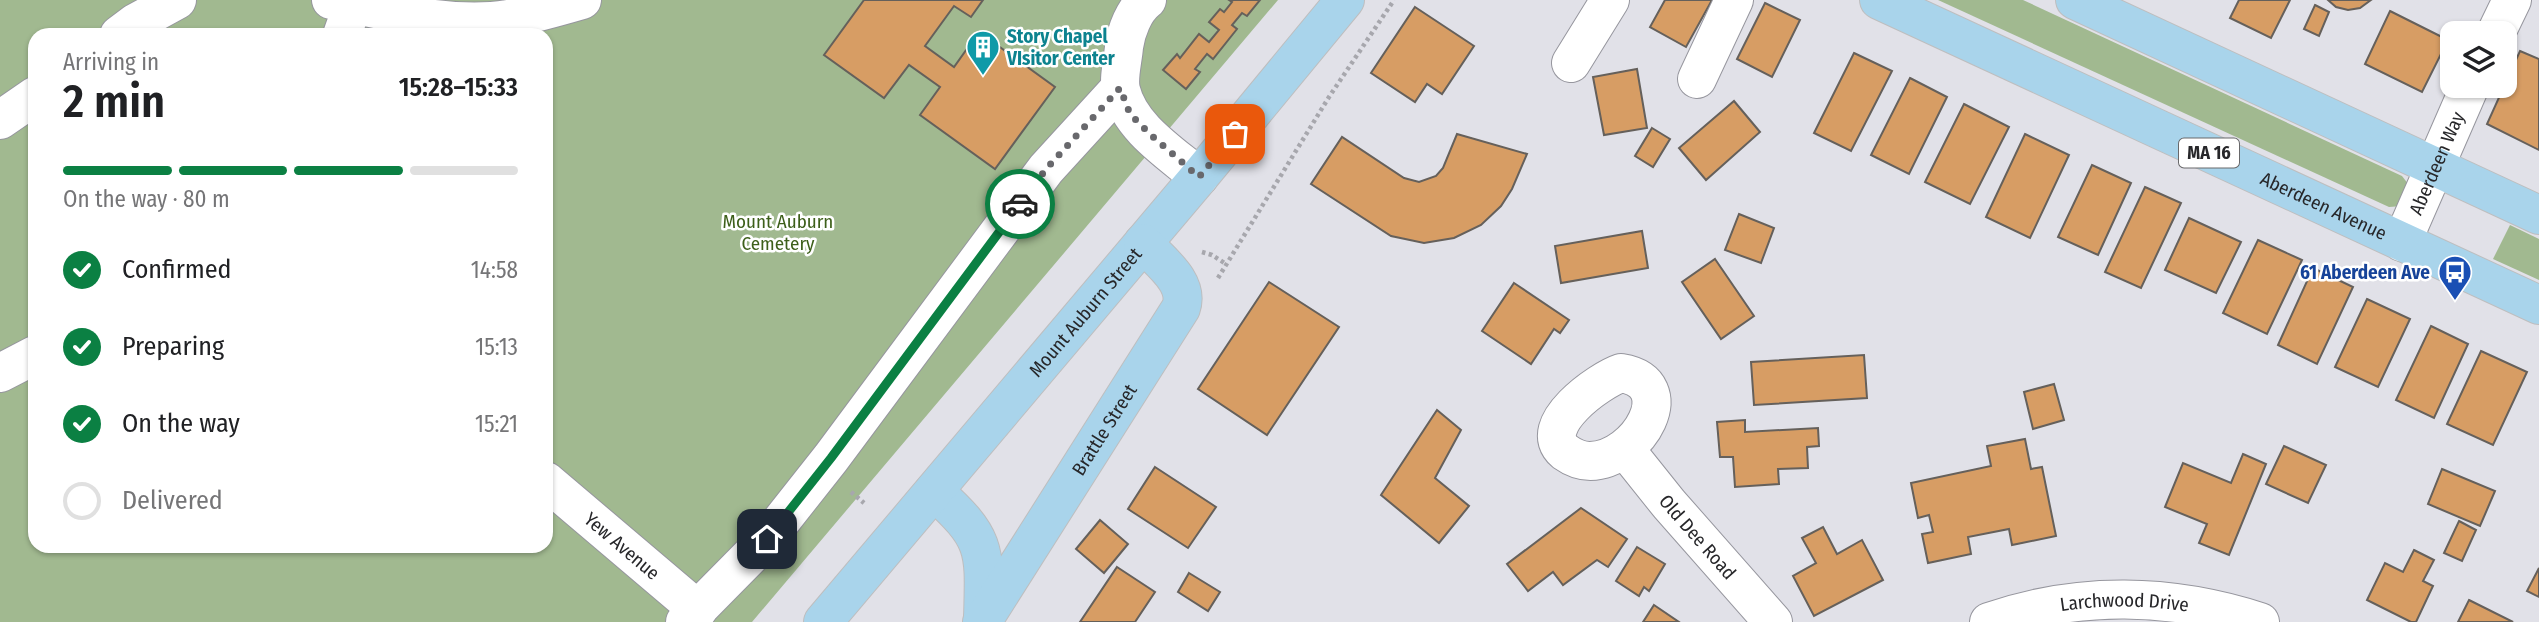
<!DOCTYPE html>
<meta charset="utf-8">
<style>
:root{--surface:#fff;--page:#f6f6f6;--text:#202124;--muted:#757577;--line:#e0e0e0;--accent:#0b8043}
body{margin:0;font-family:"Fira Sans Condensed",sans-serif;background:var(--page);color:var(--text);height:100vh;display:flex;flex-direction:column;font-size:26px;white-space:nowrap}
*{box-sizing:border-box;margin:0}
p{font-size:23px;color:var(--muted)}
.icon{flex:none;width:38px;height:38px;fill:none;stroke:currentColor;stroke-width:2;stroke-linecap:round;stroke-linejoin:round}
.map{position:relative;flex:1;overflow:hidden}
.drawer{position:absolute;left:28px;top:28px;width:525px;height:525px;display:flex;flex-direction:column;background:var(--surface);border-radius:21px;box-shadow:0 2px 5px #0004}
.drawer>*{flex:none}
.fabs{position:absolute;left:2440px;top:21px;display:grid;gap:14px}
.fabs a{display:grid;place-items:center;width:77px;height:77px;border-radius:14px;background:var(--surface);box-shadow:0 2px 5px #0004;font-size:35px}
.pin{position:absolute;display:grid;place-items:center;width:60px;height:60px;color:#fff;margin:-30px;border-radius:14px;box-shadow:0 4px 10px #0006}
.courier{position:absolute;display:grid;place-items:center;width:70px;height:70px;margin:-35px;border:5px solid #0b8043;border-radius:50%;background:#fff;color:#222;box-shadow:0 2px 9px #0007}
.summary em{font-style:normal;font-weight:600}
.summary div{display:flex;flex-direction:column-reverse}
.summary{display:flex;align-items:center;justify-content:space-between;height:119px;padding:0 35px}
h1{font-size:46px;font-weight:600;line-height:52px}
.bar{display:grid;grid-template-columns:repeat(4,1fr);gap:10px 7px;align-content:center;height:84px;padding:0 35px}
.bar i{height:9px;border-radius:5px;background:var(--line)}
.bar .selected{background:var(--accent)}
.bar p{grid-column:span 4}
ol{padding:0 35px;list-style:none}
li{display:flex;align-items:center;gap:21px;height:77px}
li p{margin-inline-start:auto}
li .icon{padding:7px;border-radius:50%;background:var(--accent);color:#fff;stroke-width:4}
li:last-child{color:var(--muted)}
li i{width:38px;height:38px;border:4px solid var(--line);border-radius:50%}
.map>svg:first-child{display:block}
</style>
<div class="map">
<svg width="2539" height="622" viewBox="0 0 2539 622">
<rect width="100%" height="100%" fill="#e1e1e8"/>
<!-- green -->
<g fill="#a1b990" fill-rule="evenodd">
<path d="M0,0H1278L752,622H0ZM35,35H546V546H35Z"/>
<polygon points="1938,0 2023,0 2402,176 2409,185 2402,206 2389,207"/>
<polygon points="2510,225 2539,239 2539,280 2493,259"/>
</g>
<!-- building -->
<g fill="#d79d64" stroke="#65605b" stroke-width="2">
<polygon points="864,0 983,0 971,17 954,6 925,46 954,67 979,32 1055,87 995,169 920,115 940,87 909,65 884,98 824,55"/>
<polygon points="1229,0 1260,0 1247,16 1242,13 1232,25 1237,29 1213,59 1207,54 1195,69 1200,72 1186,89 1163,70 1177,54 1180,58 1199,34 1209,42 1219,30 1209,22 1220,9 1224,12 1232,2"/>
<polygon points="1665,0 1712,0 1686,47 1650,27"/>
<polygon points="2239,0 2290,0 2271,38 2230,18"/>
<polygon points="2371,0 2360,8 2348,10 2336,7 2328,0"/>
<polygon points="1765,3 1800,20 1772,77 1737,59"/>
<polygon points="2315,5 2329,12 2319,36 2304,29"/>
<polygon points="1415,7 1474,46 1442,94 1427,84 1415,102 1371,73"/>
<polygon points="2390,11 2448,40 2422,92 2365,64"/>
<polygon points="2520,51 2539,59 2539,150 2487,124"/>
<polygon points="1854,53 1892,71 1851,151 1814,133"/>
<polygon points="1637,69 1647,128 1604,135 1593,77"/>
<polygon points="1910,78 1947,97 1909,174 1871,155"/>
<polygon points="1734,101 1760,132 1706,180 1679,148"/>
<polygon points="1964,104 2009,127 1970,204 1925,182"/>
<polygon points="1652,128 1670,139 1653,167 1635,156"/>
<polygon points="1457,134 1527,154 1512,189 1501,206 1481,225 1454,238 1424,243 1391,236 1311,184 1342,137 1404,178 1419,182 1436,176 1443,168"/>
<polygon points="2025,134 2069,155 2030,238 1986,217"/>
<polygon points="2092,165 2131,183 2098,255 2058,237"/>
<polygon points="2145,187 2181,203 2141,288 2105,272"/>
<polygon points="1739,214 1774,228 1761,263 1725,250"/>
<polygon points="2189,218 2241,242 2216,293 2165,270"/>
<polygon points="1642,231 1648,268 1561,283 1555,246"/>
<polygon points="2258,240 2302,260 2267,334 2223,313"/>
<polygon points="1715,259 1754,316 1721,339 1682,282"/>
<polygon points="2313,268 2353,287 2317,364 2278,345"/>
<polygon points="1269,282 1339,327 1267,435 1198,389"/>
<polygon points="1514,283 1569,320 1560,333 1554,329 1531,364 1482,331"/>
<polygon points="2367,299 2410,319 2378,387 2335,367"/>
<polygon points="2431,326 2468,344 2434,418 2396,400"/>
<polygon points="2481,351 2527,372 2493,445 2447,424"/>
<polygon points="1864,355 1867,398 1754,405 1751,362"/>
<polygon points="2054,384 2064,420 2033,429 2024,392"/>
<polygon points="1437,410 1461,430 1435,478 1469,506 1439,543 1381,495"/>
<polygon points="1745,420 1745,432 1818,428 1819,446 1807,447 1808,468 1778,469 1779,484 1735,487 1733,457 1720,457 1717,422"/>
<polygon points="2025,439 2031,469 2042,467 2056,536 2012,545 2009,529 1968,537 1971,554 1928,563 1922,534 1933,532 1929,515 1918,518 1911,483 1991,466 1987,446"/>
<polygon points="2284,446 2326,465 2308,503 2266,484"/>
<polygon points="2243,454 2266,464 2229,555 2199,543 2207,524 2165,507 2183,463 2231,483"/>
<polygon points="1155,467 1216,507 1188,548 1128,509"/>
<polygon points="2442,469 2495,491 2480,526 2428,504"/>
<polygon points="1581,508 1627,539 1608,567 1597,560 1563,585 1553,572 1528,591 1507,564"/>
<polygon points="1100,520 1128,544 1104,573 1076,549"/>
<polygon points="2459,521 2476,530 2462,561 2444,553"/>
<polygon points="1823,527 1837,554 1862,540 1883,580 1814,616 1793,576 1816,563 1802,538"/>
<polygon points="1637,547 1665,564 1649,591 1644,587 1639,596 1616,581"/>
<polygon points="2414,550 2434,560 2423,581 2433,586 2416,622 2411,622 2367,600 2385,563 2403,572"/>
<polygon points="1117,567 1155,592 1135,622 1080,622"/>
<polygon points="2539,568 2539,597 2527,591"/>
<polygon points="1189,573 1220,592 1208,611 1178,592"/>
<polygon points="2469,600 2513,622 2458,622"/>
<polygon points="1654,605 1679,622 1643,622"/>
</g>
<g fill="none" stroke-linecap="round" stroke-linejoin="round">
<defs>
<g id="minor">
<path d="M331,0C385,11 453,28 508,19C533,14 558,7 582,0"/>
<path d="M1147,0C1134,10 1126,31 1124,47C1123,60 1118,78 1121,90C1130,128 1171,153 1199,177"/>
<polyline points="2496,33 2512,0"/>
<polyline points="119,35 135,23 177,0"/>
<polyline points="342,35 353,4"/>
<polyline points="1571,63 1610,0"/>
<polyline points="1697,79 1734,0"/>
<polyline points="0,120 35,96"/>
<path id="s1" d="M2402,242L2470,86"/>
<polyline points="0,373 35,355"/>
<path d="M1621,373C1683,383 1639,460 1590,461C1582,461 1572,457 1565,452C1534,426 1600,380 1621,373Z"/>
<path id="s2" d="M1625,449L1669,504L1773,622"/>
<path id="s3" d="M546,481L698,610"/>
<polyline points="685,622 767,539 831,458 1046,169 1120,88"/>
<path id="s4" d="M1989,622C2078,591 2171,593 2260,622"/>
</g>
<g id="major">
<path id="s5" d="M1879,0L2539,305"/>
<polyline points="2075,0 2539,215"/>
<path d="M934,491C987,539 985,548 983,618"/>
<path id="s6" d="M823,622L1199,177L1345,0"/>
<path id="s7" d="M982,622L1181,308C1190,282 1159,261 1143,243"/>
</g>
</defs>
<!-- minor casing -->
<use href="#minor" stroke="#96969e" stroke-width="40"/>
<!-- major casing -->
<use href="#major" stroke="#bebebf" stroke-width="40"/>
<!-- path -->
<g stroke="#a7a7ad" stroke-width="4.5" stroke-dasharray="3.5 3.5" stroke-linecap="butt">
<polyline points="1202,252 1212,255 1226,264"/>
<polyline points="1218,278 1329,97 1394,0"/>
<polyline points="851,492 864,503"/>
</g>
<!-- minor -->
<use href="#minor" stroke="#fff" stroke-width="38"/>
<!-- major -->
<use href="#major" stroke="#a9d4eb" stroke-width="38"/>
</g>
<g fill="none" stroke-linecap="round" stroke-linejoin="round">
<!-- done -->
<polyline stroke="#68686c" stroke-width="7" stroke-dasharray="0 12.6" points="1020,204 1046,169 1120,88 1130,114 1151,135 1199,177 1235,134"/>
<!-- route -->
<polyline stroke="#0b8043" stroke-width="9" points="767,539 831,458 1020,204"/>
</g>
<!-- icons -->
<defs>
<symbol id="building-pin" viewBox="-11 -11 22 30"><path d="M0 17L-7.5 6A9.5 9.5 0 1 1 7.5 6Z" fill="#0f9aa8" stroke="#fff"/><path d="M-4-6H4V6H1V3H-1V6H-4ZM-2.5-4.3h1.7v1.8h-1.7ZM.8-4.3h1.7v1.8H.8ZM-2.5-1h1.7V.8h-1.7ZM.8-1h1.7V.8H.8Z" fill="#fff"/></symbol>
<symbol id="bus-pin" viewBox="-11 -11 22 30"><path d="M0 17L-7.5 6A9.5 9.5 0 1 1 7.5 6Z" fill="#1a4fb4" stroke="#fff"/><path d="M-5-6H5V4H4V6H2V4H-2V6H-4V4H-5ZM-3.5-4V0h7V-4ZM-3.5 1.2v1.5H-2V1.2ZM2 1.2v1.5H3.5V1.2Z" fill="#fff"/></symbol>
</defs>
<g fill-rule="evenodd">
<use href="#building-pin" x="964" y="28" width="38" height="52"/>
<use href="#bus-pin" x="2436" y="253" width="38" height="52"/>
</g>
<g text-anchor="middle" stroke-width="5" stroke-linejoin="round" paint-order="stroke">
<!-- shield labels -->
<rect fill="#fff" stroke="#68686a" stroke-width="2" x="2179" y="138.5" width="60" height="29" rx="5"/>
<g font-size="18" font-weight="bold" fill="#27272a">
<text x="2209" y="159">MA 16</text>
</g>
<!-- culture labels -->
<g font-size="19" font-weight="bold" fill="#0d838f" stroke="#fff" text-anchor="start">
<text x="1007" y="43">Story Chapel<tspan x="1007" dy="22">VIsitor Center</tspan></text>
</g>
<!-- street labels -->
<g font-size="19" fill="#27272a" stroke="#fff">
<text dy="7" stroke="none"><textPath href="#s1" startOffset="86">Aberdeen Way</textPath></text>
<text dy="7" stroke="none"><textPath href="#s5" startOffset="490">Aberdeen Avenue</textPath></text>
<text dy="7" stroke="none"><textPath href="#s6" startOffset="406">Mount Auburn Street</textPath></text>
<text dy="7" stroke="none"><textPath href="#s7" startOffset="228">Brattle Street</textPath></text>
<text dy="7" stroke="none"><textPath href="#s2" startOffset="114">Old Dee Road</textPath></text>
<text dy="7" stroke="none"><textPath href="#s3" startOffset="100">Yew Avenue</textPath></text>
<text dy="7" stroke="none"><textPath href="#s4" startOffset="138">Larchwood Drive</textPath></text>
</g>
<!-- park labels -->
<g font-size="19" fill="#3d5f1a" stroke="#fff">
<text x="778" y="228">Mount Auburn<tspan x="778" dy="22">Cemetery</tspan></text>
</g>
<!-- transit labels -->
<g font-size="19" font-weight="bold" fill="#164399" stroke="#fff" text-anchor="end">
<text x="2430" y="279">61 Aberdeen Ave</text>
</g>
</g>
</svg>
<div class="fabs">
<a><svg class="icon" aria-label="layers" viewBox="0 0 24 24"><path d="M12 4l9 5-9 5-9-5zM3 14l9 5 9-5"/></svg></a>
</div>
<div class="pin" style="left:1235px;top:134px;background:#ea580c"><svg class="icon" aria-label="bag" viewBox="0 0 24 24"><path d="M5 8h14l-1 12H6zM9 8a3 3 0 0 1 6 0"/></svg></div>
<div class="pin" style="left:767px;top:539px;background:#1f2937"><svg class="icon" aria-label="home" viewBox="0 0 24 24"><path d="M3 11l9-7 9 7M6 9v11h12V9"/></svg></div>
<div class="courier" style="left:1020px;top:204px"><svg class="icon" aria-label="car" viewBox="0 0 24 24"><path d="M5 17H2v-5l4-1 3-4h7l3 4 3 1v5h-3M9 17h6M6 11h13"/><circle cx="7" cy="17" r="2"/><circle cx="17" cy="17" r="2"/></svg></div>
<section class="drawer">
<div class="summary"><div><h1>2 min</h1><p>Arriving in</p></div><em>15:28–15:33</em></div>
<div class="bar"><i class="selected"></i><i class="selected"></i><i class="selected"></i><i></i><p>On the way · 80 m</p></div>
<ol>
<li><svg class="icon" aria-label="check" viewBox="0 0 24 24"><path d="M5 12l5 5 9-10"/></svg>Confirmed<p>14:58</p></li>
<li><svg class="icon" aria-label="check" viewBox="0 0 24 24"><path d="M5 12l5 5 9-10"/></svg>Preparing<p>15:13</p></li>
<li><svg class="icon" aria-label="check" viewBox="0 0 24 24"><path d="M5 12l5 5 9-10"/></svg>On the way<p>15:21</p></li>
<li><i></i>Delivered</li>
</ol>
</section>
</div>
